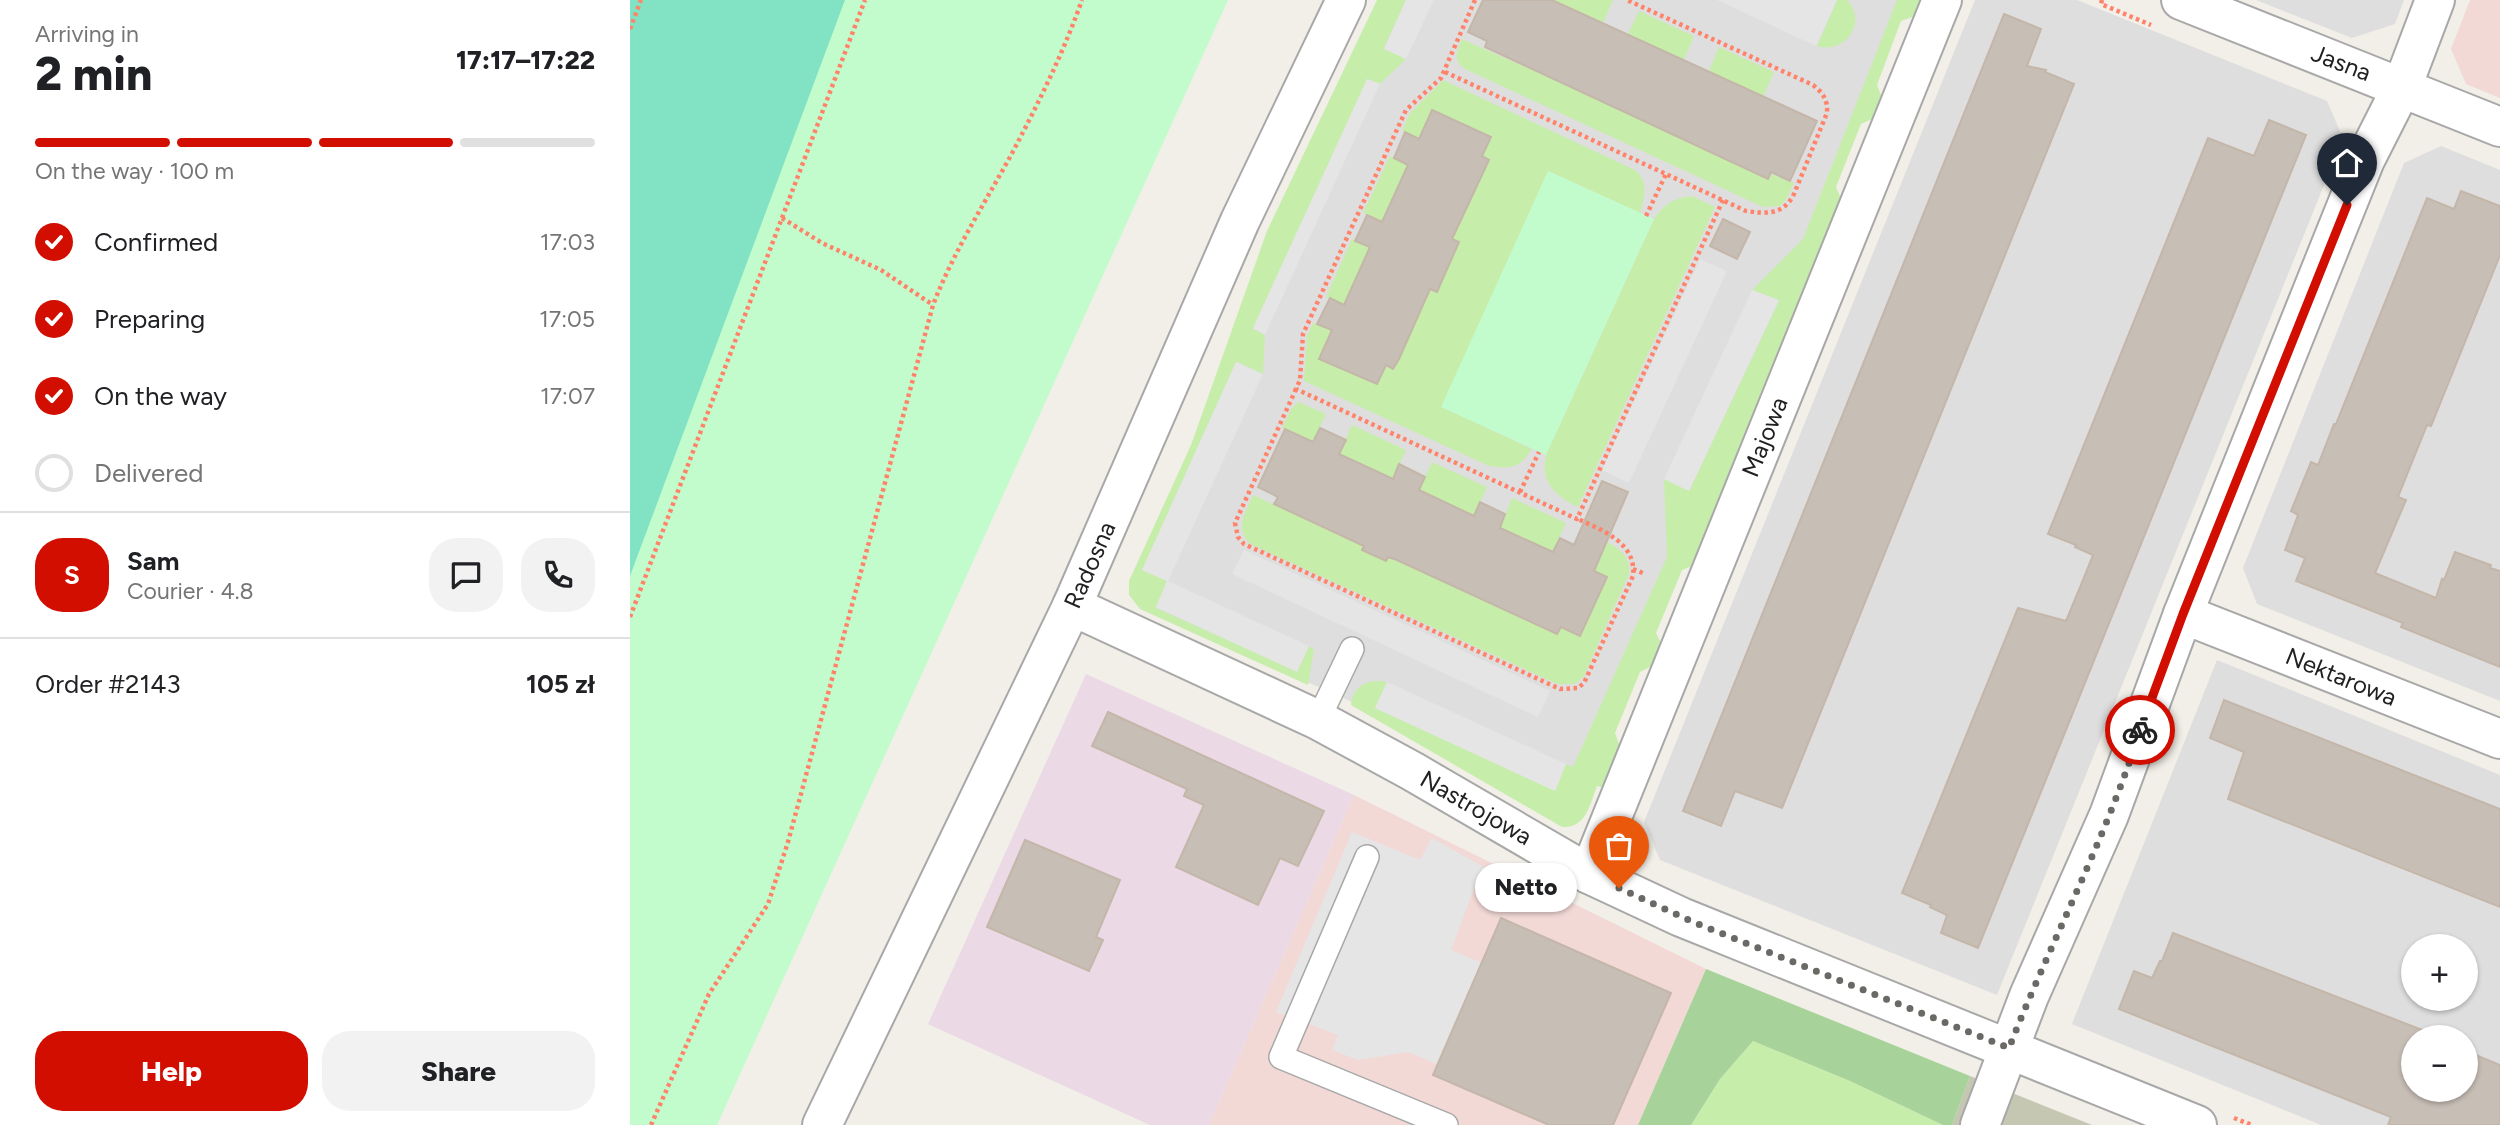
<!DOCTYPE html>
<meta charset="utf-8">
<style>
:root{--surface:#fff;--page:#f2f2f2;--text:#202124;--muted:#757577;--line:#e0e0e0;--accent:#d10e00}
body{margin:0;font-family:Figtree,sans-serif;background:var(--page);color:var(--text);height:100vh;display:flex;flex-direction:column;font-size:26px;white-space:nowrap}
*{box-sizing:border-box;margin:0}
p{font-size:23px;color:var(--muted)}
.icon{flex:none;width:38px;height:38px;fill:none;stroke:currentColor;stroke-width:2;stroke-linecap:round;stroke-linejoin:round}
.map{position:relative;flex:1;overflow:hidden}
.sheet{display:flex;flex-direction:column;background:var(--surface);width:630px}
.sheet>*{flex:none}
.buttons{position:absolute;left:1771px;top:934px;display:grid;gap:14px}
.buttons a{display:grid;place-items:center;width:77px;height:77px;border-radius:50%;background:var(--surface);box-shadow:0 2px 5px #0004;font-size:35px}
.pin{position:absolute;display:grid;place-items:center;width:60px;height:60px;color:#fff;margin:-72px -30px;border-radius:50% 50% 50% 0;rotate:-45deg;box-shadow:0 0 7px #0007}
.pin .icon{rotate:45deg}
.courier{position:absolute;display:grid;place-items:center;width:70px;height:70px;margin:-35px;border:5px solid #d10e00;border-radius:50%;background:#fff;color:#222;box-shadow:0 2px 9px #0007}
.bubble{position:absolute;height:49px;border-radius:24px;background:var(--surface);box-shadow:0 2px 5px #0004;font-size:23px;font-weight:800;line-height:49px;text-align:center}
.summary em{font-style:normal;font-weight:800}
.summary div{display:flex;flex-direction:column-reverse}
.summary{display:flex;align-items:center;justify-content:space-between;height:119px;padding:0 35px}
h1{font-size:46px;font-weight:800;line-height:52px}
.bar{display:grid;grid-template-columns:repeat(4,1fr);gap:10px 7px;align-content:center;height:84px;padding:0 35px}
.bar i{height:9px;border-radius:5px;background:var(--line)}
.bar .selected{background:var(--accent)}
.bar p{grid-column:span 4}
.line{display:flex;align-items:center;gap:18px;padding:0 35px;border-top:2px solid var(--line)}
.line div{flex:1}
.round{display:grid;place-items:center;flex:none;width:74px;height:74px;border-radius:28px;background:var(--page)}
ol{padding:0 35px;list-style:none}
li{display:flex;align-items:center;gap:21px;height:77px}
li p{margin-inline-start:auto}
li .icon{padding:7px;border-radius:50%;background:var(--accent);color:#fff;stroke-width:4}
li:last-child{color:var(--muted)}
li i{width:38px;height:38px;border:4px solid var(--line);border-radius:50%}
.action{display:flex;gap:14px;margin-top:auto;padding:14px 35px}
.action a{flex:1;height:80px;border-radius:28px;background:var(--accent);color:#fff;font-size:28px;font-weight:800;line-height:80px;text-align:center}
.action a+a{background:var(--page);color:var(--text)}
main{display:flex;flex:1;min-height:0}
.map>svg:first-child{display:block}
</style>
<main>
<section class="sheet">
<div class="summary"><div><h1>2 min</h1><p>Arriving in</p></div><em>17:17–17:22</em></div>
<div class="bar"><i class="selected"></i><i class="selected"></i><i class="selected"></i><i></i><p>On the way · 100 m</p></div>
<ol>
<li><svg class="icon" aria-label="check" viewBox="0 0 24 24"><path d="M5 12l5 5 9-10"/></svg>Confirmed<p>17:03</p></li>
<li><svg class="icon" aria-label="check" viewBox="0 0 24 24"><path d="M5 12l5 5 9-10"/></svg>Preparing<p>17:05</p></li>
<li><svg class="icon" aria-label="check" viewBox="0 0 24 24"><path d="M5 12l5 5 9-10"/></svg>On the way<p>17:07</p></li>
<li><i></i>Delivered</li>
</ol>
<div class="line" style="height:126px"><b class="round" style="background:var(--accent);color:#fff">S</b><div><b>Sam</b><p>Courier · 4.8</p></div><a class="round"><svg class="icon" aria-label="chat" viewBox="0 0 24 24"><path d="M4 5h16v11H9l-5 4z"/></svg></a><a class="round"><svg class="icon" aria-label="phone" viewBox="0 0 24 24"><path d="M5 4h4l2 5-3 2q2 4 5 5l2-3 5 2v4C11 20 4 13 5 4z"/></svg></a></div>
<div class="line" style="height:91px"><div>Order #2143</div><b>105 zł</b></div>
<div class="action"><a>Help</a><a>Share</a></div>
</section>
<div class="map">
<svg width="1870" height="1125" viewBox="0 0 1870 1125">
<rect width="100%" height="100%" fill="#f1efe7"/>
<!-- residential -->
<g fill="#dfdede" fill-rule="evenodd">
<polygon points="771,0 1274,0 956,788 919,801 722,702 521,612 507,575"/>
<polygon points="1345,0 1447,0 1697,101 1713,138 1367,995 1030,860 1014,822"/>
<polygon points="1626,0 1774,0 1765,24 1722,38"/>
<polygon points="1811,146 1870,170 1870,701 1627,604 1613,568 1774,163"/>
<path d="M1587,660L1870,775V1125H1691L1442,1024ZM1783,947H1836V999H1783ZM1783,1038H1836V1090H1783Z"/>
</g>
<!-- commercial -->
<g fill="#f2d9d6">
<polygon points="1840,0 1870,0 1870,98 1836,84 1821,49"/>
<polygon points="724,795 1076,969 1008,1125 579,1125"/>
</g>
<!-- industrial -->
<polygon fill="#ebd9e6" points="456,674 724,795 579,1125 520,1125 298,1024"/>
<!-- construction -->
<polygon fill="#c5c7b2" points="1340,1076 1462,1125 1322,1125"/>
<!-- grass -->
<g fill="#c7edab">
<polygon points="747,0 776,0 754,48 776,59 750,84 738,79 623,329 635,335 633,374 607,362 513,570 537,581 526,608 667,671 679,646 684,650 678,685 510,609 499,595 499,581 561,445 637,231"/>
<polygon points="922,0 983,0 973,23"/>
<path d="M1207,0H1217C1239,22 1214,55 1187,46Z"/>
<path d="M1267,0H1296L1288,15L1271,21L1247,85L1253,100L1246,117L1231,124L1206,187L1212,201L1065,565L1052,570L1026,633L1032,645L1026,664L1010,672L985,733L991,749L978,789L967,786C960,804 956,829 932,827L721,705C723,686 738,678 757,682L745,708L925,790L936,764L943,767L1037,557L1034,479L1059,491L1149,301L1122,290L1173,239Z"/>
<polygon points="1009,11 1064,36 1054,60 998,34"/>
<path d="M832,39L897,68L901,61L936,77L934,84L976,104L980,97L1015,122L1058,142L1164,183L1156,200L1150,206L1133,207L835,69C822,61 827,50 832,39Z"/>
<polygon points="1089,47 1144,72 1133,97 1079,71"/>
<path d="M813,80L1005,170C1019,182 1015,197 1010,213L918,171L812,407L902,449C889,468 883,469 859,466L674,381L677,336L683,323L702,330L689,359L747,384L756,365L763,368L800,289L821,262L829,243L822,239L831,220L825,216L839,203L859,160L852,156L861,137L789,139L772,131L780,113Z"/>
<polygon points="760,156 778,165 752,222 733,213"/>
<path d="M1062,196L1085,207L948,507C925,496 910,482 916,455L1024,219C1034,204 1044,198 1062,196Z"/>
<polygon points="722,239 740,247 714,305 696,297"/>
<polygon points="668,402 696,414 683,442 652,428 661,409"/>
<polygon points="722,425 776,450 763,479 709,454"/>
<polygon points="802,462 857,487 844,516 789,490"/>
<path d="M623,495L766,561L770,553L805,578L927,634L931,627L951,636L977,577L950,564L962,535C980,544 1002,550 999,574L954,676L945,684H927L622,545C603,530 615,513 623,495Z"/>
<polygon points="882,498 936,523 923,552 870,528"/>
<polygon points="1123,1041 1220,1081 1313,1125 1061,1125 1090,1079"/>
</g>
<!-- forest -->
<polygon fill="#a7d29a" points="1076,969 1340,1076 1322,1125 1313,1125 1220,1081 1123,1041 1090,1079 1061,1125 1008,1125"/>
<!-- park -->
<g fill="#c3fccc">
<polygon points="0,0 598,0 87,1125 0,1125"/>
<polygon points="918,171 1024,219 916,455 811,407"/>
</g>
<!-- pitch -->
<polygon fill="#82e3c4" points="0,0 215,0 0,576"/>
<!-- parking -->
<g fill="#e5e5e5">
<polygon points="776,0 804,0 776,59 754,49"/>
<polygon points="1087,0 1207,0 1186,46"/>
<polygon points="737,79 750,84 635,335 623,328"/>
<polygon points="1070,259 1097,271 999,483 972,470"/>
<polygon points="1122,290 1149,300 1059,491 1034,479"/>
<polygon points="606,362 633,374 538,581 679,646 667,672 526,607 537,581 512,570"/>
<polygon points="614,550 920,691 908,717 602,574"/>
<polygon points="757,682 936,764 925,791 745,708"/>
<polygon points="722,832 790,860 802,838 857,869 844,889 821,950 852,963 807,1064 778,1052 728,1060 702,1050 708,1035 646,1012"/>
</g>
<!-- building -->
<g fill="#c7beb6" stroke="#c4b6a8" stroke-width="2">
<polygon points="853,0 922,0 1187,121 1160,181 1141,172 1138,179 855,47 857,41 838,32"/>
<polygon points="1374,14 1411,29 1397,66 1416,70 1415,72 1444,84 1152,808 1105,791 1091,826 1053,811"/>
<polygon points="802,110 861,137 852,156 859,160 822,239 829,242 807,292 800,289 769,359 763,369 756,365 747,384 689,359 702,330 687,324 700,298 714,305 740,247 725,241 737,215 752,222 778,165 764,158 775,132 789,139"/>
<polygon points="1639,120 1676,135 1348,948 1311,933 1317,915 1300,907 1301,905 1272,893 1388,608 1436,621 1451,585 1463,555 1445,547 1446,545 1418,534 1578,138 1624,156"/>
<polygon points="1831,191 1870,206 1870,255 1801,426 1797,425 1768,497 1776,500 1745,573 1806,598 1812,579 1814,580 1825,552 1861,565 1860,568 1870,571 1870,667 1771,627 1773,623 1666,581 1675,558 1655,550 1668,515 1661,511 1681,462 1688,465 1704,424 1706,424 1797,198 1824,209"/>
<polygon points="1093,219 1120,232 1107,259 1080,246"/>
<polygon points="690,428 716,440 709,454 763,479 769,464 795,477 789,490 844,516 850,502 875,514 870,528 923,552 930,538 944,545 972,481 998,492 964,571 977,577 950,636 931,627 927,634 767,560 758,557 756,561 732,550 734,546 644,504 648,497 628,487 655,429 683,442"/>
<polygon points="1594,700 1870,809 1870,907 1598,799 1614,752 1580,738"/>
<polygon points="478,712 694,811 668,866 650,858 628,905 546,867 574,805 554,796 557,789 462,746"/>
<polygon points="395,840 490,880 466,937 473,940 459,971 357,927"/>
<polygon points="871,918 1041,993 983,1125 919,1125 803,1075"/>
<polygon points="1543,933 1800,1033 1799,1036 1805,1038 1783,1038 1783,1090 1836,1090 1836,1051 1870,1065 1870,1125 1758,1125 1761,1117 1489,1009 1504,971 1522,978 1530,961 1532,961"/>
</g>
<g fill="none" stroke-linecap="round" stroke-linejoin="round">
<defs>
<g id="service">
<polyline points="688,720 722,649"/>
<polyline points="737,857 651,1057 816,1125"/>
</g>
<g id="minor">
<polyline points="1551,0 1870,127"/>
<polyline points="442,606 688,720 782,771 959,874 1051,917 1567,1125"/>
<polyline points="1553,614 1870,739"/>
<polyline points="959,874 1312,0"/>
<polyline points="1350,1125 1399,996 1479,815 1553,614 1708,227 1735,160 1772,87 1805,0"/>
</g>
<polyline id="tertiary" points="192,1125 442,606 610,221 716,0"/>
</defs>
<!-- service casing -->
<use href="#service" stroke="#a8a8a8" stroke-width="26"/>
<!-- minor casing -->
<use href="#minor" stroke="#a8a8a8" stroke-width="42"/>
<!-- tertiary casing -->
<use href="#tertiary" stroke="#a8a8a8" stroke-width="42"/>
<!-- path -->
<g stroke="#ff836a" stroke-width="4.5" stroke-dasharray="3.5 3.5" stroke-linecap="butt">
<polyline points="845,0 811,78 776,110 720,231 673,334 670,380 666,389 947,519 1093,200"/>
<polyline points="1472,0 1471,4 1521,25"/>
<polyline points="0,29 11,0"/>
<path d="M815,72L1116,211C1136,214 1154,215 1164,194L1197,113C1198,100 1193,93 1183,85L997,0"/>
<polyline points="1016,216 1036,174"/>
<polyline points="152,218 192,243 251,270 303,305"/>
<path d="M666,389L605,523L608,537L614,544L930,689L948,688L954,683L1003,576C1007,543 972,530 948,519"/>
<polyline points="890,492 909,452"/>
<polyline points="1003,569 1015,574"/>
<polyline points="0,617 235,0"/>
<polyline points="1604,1118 1622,1125"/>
<path d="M21,1125L79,994L138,904L158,842L303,305C323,253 353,206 380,157C407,106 433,54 452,0"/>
</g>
<!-- service -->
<use href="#service" stroke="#fff" stroke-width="23"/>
<!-- minor -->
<use href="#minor" stroke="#fff" stroke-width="38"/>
<!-- tertiary -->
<use href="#tertiary" stroke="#fff" stroke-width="38"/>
</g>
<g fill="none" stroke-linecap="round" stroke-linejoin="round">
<!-- done -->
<path stroke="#6a6966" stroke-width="7" stroke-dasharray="0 12.6" d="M989,888L1063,922L1379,1048C1421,941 1476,839 1510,730"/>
<!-- route -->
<polyline stroke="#d10e00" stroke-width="9" points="1510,730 1553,614 1717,205"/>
</g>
<g text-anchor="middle" stroke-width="5" stroke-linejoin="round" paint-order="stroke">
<!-- street labels -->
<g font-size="24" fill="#212121" stroke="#fff">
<text transform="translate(1711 63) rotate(21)" y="8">Jasna</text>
<text transform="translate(1135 437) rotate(-68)" y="8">Majowa</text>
<text transform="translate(460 565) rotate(-66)" y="8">Radosna</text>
<text transform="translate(1711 677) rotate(22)" y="8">Nektarowa</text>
<text transform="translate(846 808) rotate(30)" y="8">Nastrojowa</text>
</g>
</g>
</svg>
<div class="buttons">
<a>+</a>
<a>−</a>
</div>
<div class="pin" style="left:989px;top:888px;background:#ea580c"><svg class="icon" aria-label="bag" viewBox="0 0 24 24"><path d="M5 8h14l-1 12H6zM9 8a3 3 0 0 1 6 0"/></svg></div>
<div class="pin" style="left:1717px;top:205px;background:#1f2937"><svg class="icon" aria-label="home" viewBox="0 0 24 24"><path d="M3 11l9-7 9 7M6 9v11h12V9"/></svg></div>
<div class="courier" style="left:1510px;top:730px"><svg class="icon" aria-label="bike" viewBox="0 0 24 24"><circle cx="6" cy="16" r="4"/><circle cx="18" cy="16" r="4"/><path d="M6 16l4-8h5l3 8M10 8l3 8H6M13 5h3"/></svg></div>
<div class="bubble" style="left:845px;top:863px;width:102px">Netto</div>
</div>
</main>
